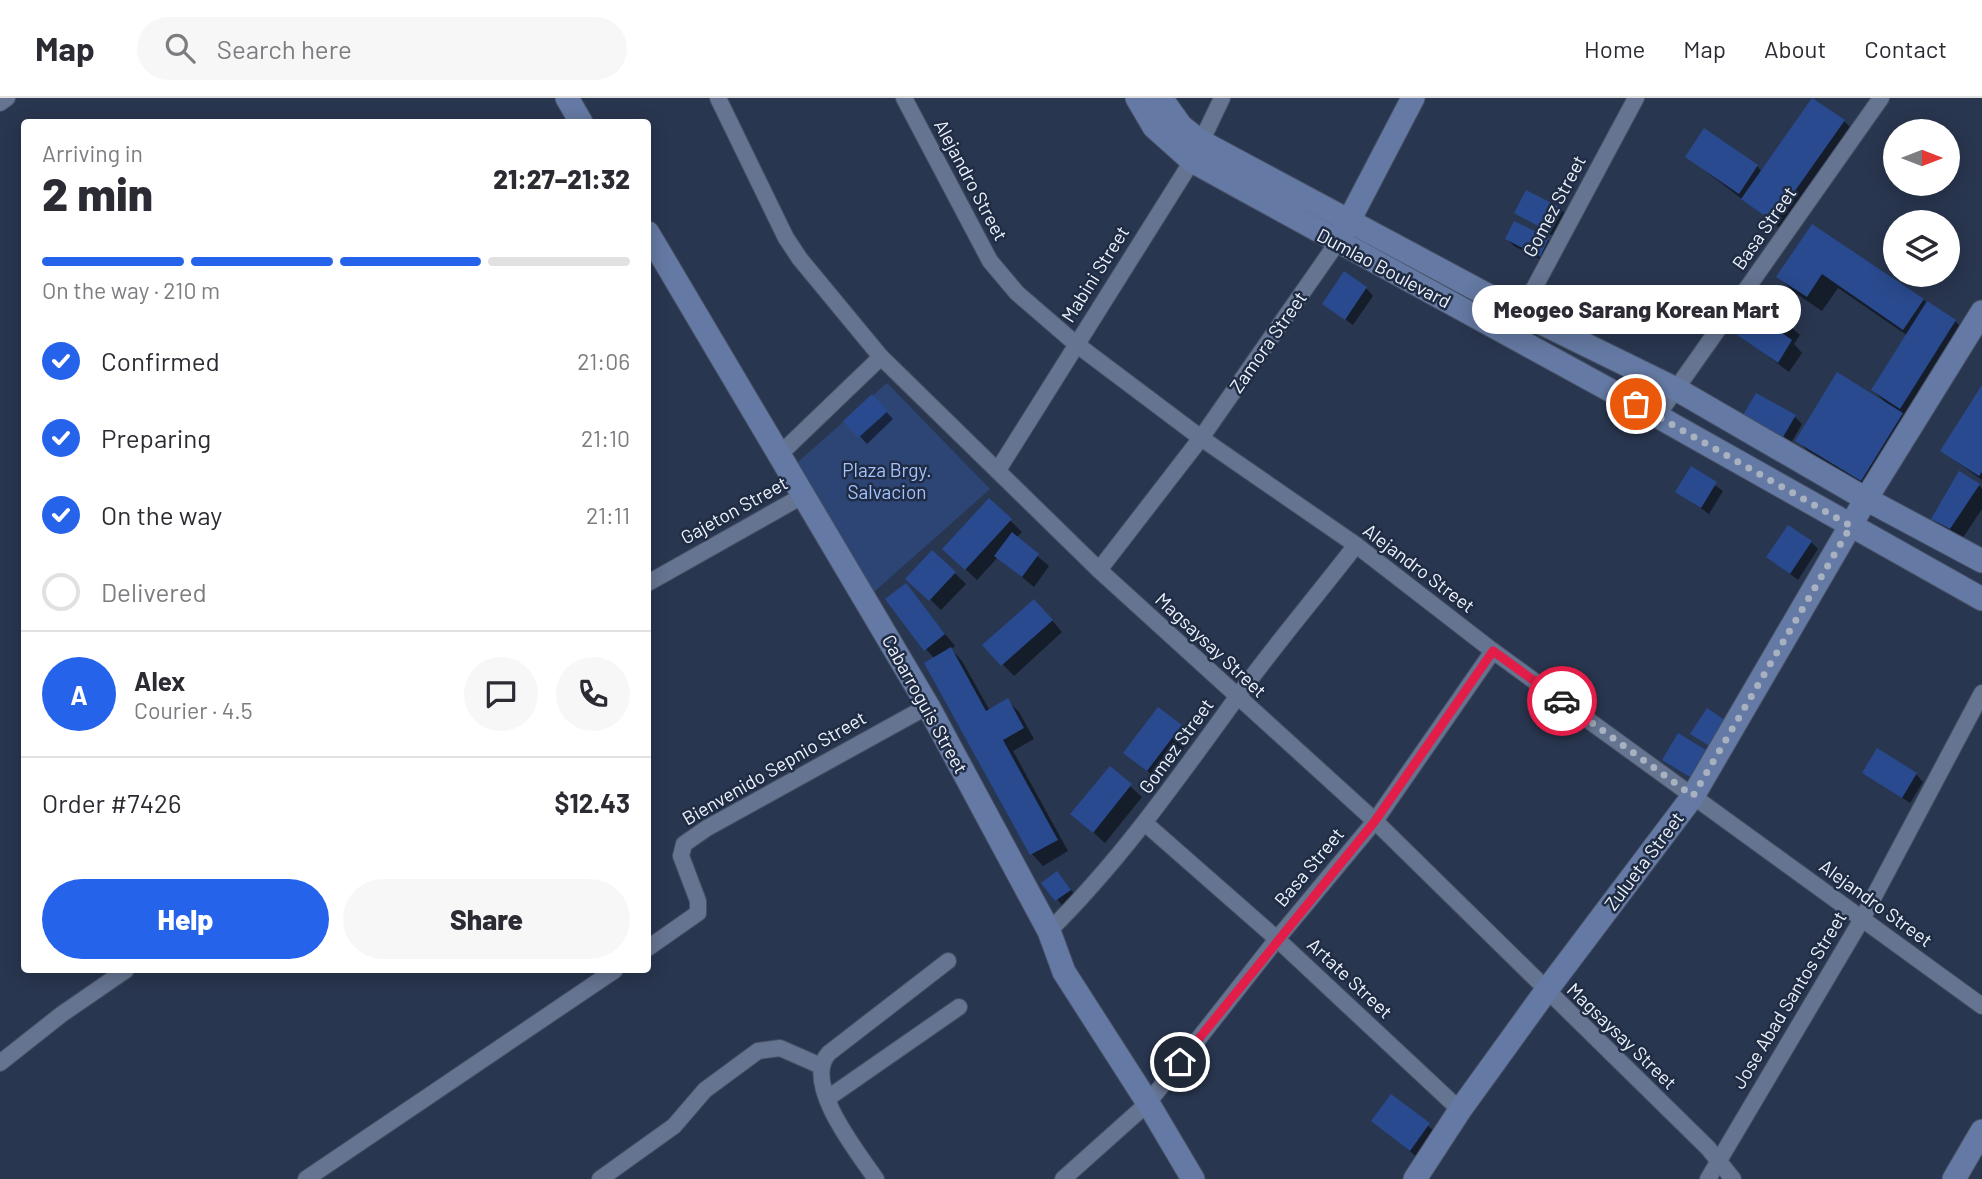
<!DOCTYPE html>
<meta charset="utf-8">
<style>
:root{--surface:#fff;--page:#f7f7f7;--text:#2b2b33;--muted:#7c7c81;--line:#e1e1e2;--accent:#2563eb}
body{margin:0;font-family:Barlow,sans-serif;background:var(--page);color:var(--text);height:100vh;display:flex;flex-direction:column;font-size:26px;white-space:nowrap}
*{box-sizing:border-box;margin:0}
p{font-size:23px;color:var(--muted)}
.icon{flex:none;width:38px;height:38px;fill:none;stroke:currentColor;stroke-width:2;stroke-linecap:round;stroke-linejoin:round}
.map{position:relative;flex:1;overflow:hidden}
.side{position:absolute;left:21px;top:21px;width:630px;height:854px;display:flex;flex-direction:column;background:var(--surface);border-radius:7px;box-shadow:0 4px 18px #0003}
.side>*{flex:none}
.needle{width:46px;rotate:90deg}
.fabs{position:absolute;left:1883px;top:21px;display:grid;gap:14px}
.fabs a{display:grid;place-items:center;width:77px;height:77px;border-radius:50%;background:var(--surface);box-shadow:0 4px 18px #0003;font-size:35px}
.pin{position:absolute;display:grid;place-items:center;width:60px;height:60px;color:#fff;margin:-30px;border:4px solid #fff;border-radius:50%;box-shadow:0 2px 7px #0007}
.courier{position:absolute;display:grid;place-items:center;width:70px;height:70px;margin:-35px;border:5px solid #e11d48;border-radius:50%;background:#fff;color:#222;box-shadow:0 2px 9px #0007}
.bubble{position:absolute;height:49px;border-radius:24px;background:var(--surface);box-shadow:0 4px 18px #0003;font-size:23px;font-weight:800;line-height:49px;text-align:center}
.head em{font-style:normal;font-weight:800}
.head div{display:flex;flex-direction:column-reverse}
.head{display:flex;align-items:center;justify-content:space-between;height:119px;padding:0 21px}
h1{font-size:46px;font-weight:800;line-height:52px}
.bar{display:grid;grid-template-columns:repeat(4,1fr);gap:10px 7px;align-content:center;height:84px;padding:0 21px}
.bar i{height:9px;border-radius:5px;background:var(--line)}
.bar .active{background:var(--accent)}
.bar p{grid-column:span 4}
.line{display:flex;align-items:center;gap:18px;padding:0 21px;border-top:2px solid var(--line)}
.line div{flex:1}
.round{display:grid;place-items:center;flex:none;width:74px;height:74px;border-radius:37px;background:var(--page)}
ol{padding:0 21px;list-style:none}
li{display:flex;align-items:center;gap:21px;height:77px}
li p{margin-inline-start:auto}
li .icon{padding:7px;border-radius:50%;background:var(--accent);color:#fff;stroke-width:4}
li:last-child{color:var(--muted)}
li i{width:38px;height:38px;border:4px solid var(--line);border-radius:50%}
.cta{display:flex;gap:14px;margin-top:auto;padding:14px 21px}
.cta a{flex:1;height:80px;border-radius:42px;background:var(--accent);color:#fff;font-size:28px;font-weight:800;line-height:80px;text-align:center}
.cta a+a{background:var(--page);color:var(--text)}
header{display:flex;align-items:center;gap:42px;box-sizing:border-box;height:98px;padding:0 35px;background:var(--surface);border-bottom:2px solid var(--line)}
header strong{font-size:33px}
nav{display:flex;gap:38px;margin-inline-start:auto;font-size:24px}
.search{width:490px;height:63px;background:var(--page);display:flex;align-items:center;gap:18px;box-sizing:border-box;padding:0 24px;border-radius:38px;color:var(--muted);font-size:26px}
.map>svg:first-child{display:block}
</style>
<header>
<strong>Map</strong>
<div class="search"><svg class="icon" aria-label="search" viewBox="0 0 24 24"><circle cx="10" cy="10" r="6"/><path d="M15 15l6 6"/></svg>Search here</div>
<nav><a>Home</a><a>Map</a><a>About</a><a>Contact</a></nav>
</header>
<div class="map">
<svg width="1982" height="1081" viewBox="0 0 1982 1081">
<rect width="100%" height="100%" fill="#29364f"/>
<!-- green -->
<polygon fill="#2d4575" points="887,285 990,391 874,494 797,365"/>
<!-- shadow -->
<g fill="#0007">
<polygon points="1844,23 1859,38 1789,137 1687,59 1757,68 1762,74"/>
<polygon points="1562,112 1569,120 1558,141 1516,115"/>
<polygon points="1813,128 1955,223 1966,234 1911,321 1902,316 1916,331 1877,397 1812,357 1797,342 1886,305 1873,292 1908,238 1838,190 1822,213 1794,194 1779,179"/>
<polygon points="1507,141 1548,141 1555,149 1547,165 1514,148"/>
<polygon points="1366,190 1373,198 1353,227 1324,206"/>
<polygon points="1788,226 1800,237 1794,246 1802,255 1789,274 1735,234"/>
<polygon points="1982,290 1982,382 1942,353"/>
<polygon points="872,298 893,321 867,346 846,323"/>
<polygon points="1795,319 1802,326 1791,345 1753,324"/>
<polygon points="1691,370 1723,393 1709,416 1677,393"/>
<polygon points="1979,387 1982,391 1982,411 1962,441 1944,432 1933,421"/>
<polygon points="989,402 1022,434 1016,440 1049,468 1034,489 998,459 977,482 944,451"/>
<polygon points="1811,444 1818,451 1798,482 1768,459"/>
<polygon points="933,454 966,486 941,512 908,480"/>
<polygon points="906,488 955,548 951,551 962,563 990,613 1008,603 1019,614 1034,641 1013,653 1068,753 1043,768 1032,756 926,566 935,561 926,551"/>
<polygon points="1045,514 1062,534 1014,578 984,547"/>
<polygon points="1181,628 1192,639 1159,683 1126,655"/>
<polygon points="1110,670 1142,699 1105,745 1073,716"/>
<polygon points="1864,674 1916,676 1923,684 1910,705"/>
<polygon points="1057,775 1081,804 1067,813 1044,785"/>
<polygon points="1392,998 1440,1038 1422,1063 1373,1023"/>
</g>
<!-- building -->
<g fill="#2a4a8f">
<polygon points="1812,0 1845,22 1773,124 1741,101"/>
<polygon points="1704,30 1758,67 1739,96 1685,59"/>
<polygon points="1526,92 1563,111 1550,135 1514,115"/>
<polygon points="1514,123 1549,140 1540,159 1505,141"/>
<polygon points="1812,126 1924,201 1903,232 1822,176 1807,199 1776,179"/>
<polygon points="1344,173 1367,189 1345,222 1322,206"/>
<polygon points="1755,201 1790,225 1782,235 1792,242 1778,265 1733,234"/>
<polygon points="1927,203 1956,222 1900,311 1871,292"/>
<polygon points="1837,274 1903,315 1861,383 1795,343"/>
<polygon points="1982,287 1982,374 1979,378 1940,353"/>
<polygon points="1756,295 1796,317 1783,339 1743,317"/>
<polygon points="872,296 888,313 858,340 843,323"/>
<polygon points="1691,368 1717,384 1701,410 1675,394"/>
<polygon points="1959,373 1980,386 1950,431 1931,421"/>
<polygon points="989,400 1012,421 965,472 942,451"/>
<polygon points="1788,427 1812,443 1790,476 1766,459"/>
<polygon points="1012,434 1039,456 1022,479 994,458"/>
<polygon points="932,452 956,474 929,503 905,481"/>
<polygon points="906,485 945,536 924,553 885,501"/>
<polygon points="1034,501 1053,522 1001,568 982,547"/>
<polygon points="951,549 986,613 1008,600 1024,630 1003,642 1058,742 1030,757 924,565"/>
<polygon points="1158,609 1182,627 1147,673 1123,655"/>
<polygon points="1707,610 1729,625 1713,650 1690,636"/>
<polygon points="1678,635 1711,655 1695,682 1662,662"/>
<polygon points="1877,650 1917,675 1902,700 1862,675"/>
<polygon points="1110,668 1132,686 1093,735 1070,716"/>
<polygon points="1057,773 1071,792 1055,803 1041,785"/>
<polygon points="1391,996 1430,1025 1410,1053 1371,1023"/>
</g>
<g fill="none" stroke-linecap="round" stroke-linejoin="round">
<defs>
<g id="street">
<polyline points="718,0 786,140 800,161 881,259 1099,472 1375,723 1708,1050 1733,1081"/>
<polyline points="904,0 990,163 1017,195 1076,246 1201,340 1356,447 1493,553 1982,908"/>
<polyline points="0,5 7,0"/>
<polyline points="1517,222 1636,0"/>
<polyline points="1657,318 1881,0"/>
<polyline points="780,356 881,259"/>
<polyline points="998,372 1192,63 1222,0"/>
<polyline points="1099,472 1201,340 1337,145"/>
<polyline points="648,485 804,397"/>
<polyline points="1146,726 1277,841 1460,1012"/>
<path d="M1049,833C1120,763 1176,683 1235,602C1273,549 1316,499 1356,447"/>
<polyline points="648,850 698,815 698,803 681,758 684,746 707,730 928,608"/>
<polyline points="0,965 62,916 126,872"/>
<polyline points="828,1000 959,909"/>
<polyline points="306,1081 615,872"/>
<polyline points="600,1081 674,1028 705,992 758,953 780,950 821,968"/>
<path d="M876,1081C858,1055 801,984 829,955L948,863"/>
<polyline points="1063,1081 1148,1005 1277,841 1375,723 1493,553"/>
<polyline points="1708,1081 1862,821 1982,595"/>
</g>
<g id="secondary">
<polyline points="567,0 581,24"/>
<polyline points="1137,0 1154,29 1192,63 1657,318 1982,501"/>
<polyline points="1161,0 1181,28 1200,43 1521,215 1676,291 1866,401 1982,463"/>
<polyline points="648,135 928,608 1049,833 1064,874 1148,1005 1193,1081"/>
<polyline points="1342,136 1413,0"/>
<polyline points="1415,1081 1460,1012 1546,893 1693,698 1866,401 1982,214"/>
<polyline points="1954,1081 1982,1033"/>
</g>
</defs>
<!-- street casing -->
<use href="#street" stroke="#465064" stroke-width="18"/>
<!-- secondary casing -->
<use href="#secondary" stroke="#465064" stroke-width="25"/>
<!-- street -->
<use href="#street" stroke="#657491" stroke-width="16"/>
<!-- secondary -->
<use href="#secondary" stroke="#6479a3" stroke-width="23"/>
</g>
<g fill="none" stroke-linecap="round" stroke-linejoin="round">
<!-- done -->
<polyline stroke="#a8b1c0" stroke-width="7" stroke-dasharray="0 12.6" points="1562,603 1693,698 1851,428 1636,306"/>
<!-- route -->
<polyline stroke="#e11d48" stroke-width="9" points="1180,964 1375,723 1493,553 1562,603"/>
</g>
<g text-anchor="middle" stroke-width="5" stroke-linejoin="round" paint-order="stroke">
<!-- street labels -->
<g font-size="19" fill="#edf3fd" stroke="#1f2c44">
<text transform="translate(971 82) rotate(62)" y="7">Alejandro Street</text>
<text transform="translate(1554 108) rotate(-62)" y="7">Gomez Street</text>
<text transform="translate(1764 130) rotate(-55)" y="7">Basa Street</text>
<text transform="translate(1384 170) rotate(28)" y="7">Dumlao Boulevard</text>
<text transform="translate(1095 176) rotate(-58)" y="7">Mabini Street</text>
<text transform="translate(1268 244) rotate(-55)" y="7">Zamora Street</text>
<text transform="translate(734 412) rotate(-29)" y="7">Gajeton Street</text>
<text transform="translate(1419 470) rotate(37)" y="7">Alejandro Street</text>
<text transform="translate(1211 547) rotate(43)" y="7">Magsaysay Street</text>
<text transform="translate(925 606) rotate(61)" y="7">Cabarroguis Street</text>
<text transform="translate(1176 648) rotate(-54)" y="7">Gomez Street</text>
<text transform="translate(774 670) rotate(-30)" y="7">Bienvenido Sepnio Street</text>
<text transform="translate(1644 763) rotate(-53)" y="7">Zulueta Street</text>
<text transform="translate(1309 769) rotate(-50)" y="7">Basa Street</text>
<text transform="translate(1876 805) rotate(36)" y="7">Alejandro Street</text>
<text transform="translate(1350 880) rotate(43)" y="7">Artate Street</text>
<text transform="translate(1789 902) rotate(-59)" y="7">Jose Abad Santos Street</text>
<text transform="translate(1622 938) rotate(44)" y="7">Magsaysay Street</text>
</g>
<!-- park labels -->
<g font-size="19" fill="#a4c3fe" stroke="#1f2c44">
<text x="887" y="379">Plaza Brgy.<tspan x="887" dy="22">Salvacion</tspan></text>
</g>
</g>
</svg>
<div class="fabs">
<a><svg class="needle" viewBox="-14 -14 28 28"><path d="M0-13l5 13h-10z" fill="#e53935"/><path d="M0 13l5-13h-10z" fill="#7c7c81"/></svg></a>
<a><svg class="icon" aria-label="layers" viewBox="0 0 24 24"><path d="M12 4l9 5-9 5-9-5zM3 14l9 5 9-5"/></svg></a>
</div>
<div class="pin" style="left:1636px;top:306px;background:#ea580c"><svg class="icon" aria-label="bag" viewBox="0 0 24 24"><path d="M5 8h14l-1 12H6zM9 8a3 3 0 0 1 6 0"/></svg></div>
<div class="pin" style="left:1180px;top:964px;background:#1f2937"><svg class="icon" aria-label="home" viewBox="0 0 24 24"><path d="M3 11l9-7 9 7M6 9v11h12V9"/></svg></div>
<div class="courier" style="left:1562px;top:603px"><svg class="icon" aria-label="car" viewBox="0 0 24 24"><path d="M5 17H2v-5l4-1 3-4h7l3 4 3 1v5h-3M9 17h6M6 11h13"/><circle cx="7" cy="17" r="2"/><circle cx="17" cy="17" r="2"/></svg></div>
<div class="bubble" style="left:1472px;top:187px;width:329px">Meogeo Sarang Korean Mart</div>
<section class="side">
<div class="head"><div><h1>2 min</h1><p>Arriving in</p></div><em>21:27–21:32</em></div>
<div class="bar"><i class="active"></i><i class="active"></i><i class="active"></i><i></i><p>On the way · 210 m</p></div>
<ol>
<li><svg class="icon" aria-label="check" viewBox="0 0 24 24"><path d="M5 12l5 5 9-10"/></svg>Confirmed<p>21:06</p></li>
<li><svg class="icon" aria-label="check" viewBox="0 0 24 24"><path d="M5 12l5 5 9-10"/></svg>Preparing<p>21:10</p></li>
<li><svg class="icon" aria-label="check" viewBox="0 0 24 24"><path d="M5 12l5 5 9-10"/></svg>On the way<p>21:11</p></li>
<li><i></i>Delivered</li>
</ol>
<div class="line" style="height:126px"><b class="round" style="background:var(--accent);color:#fff">A</b><div><b>Alex</b><p>Courier · 4.5</p></div><a class="round"><svg class="icon" aria-label="chat" viewBox="0 0 24 24"><path d="M4 5h16v11H9l-5 4z"/></svg></a><a class="round"><svg class="icon" aria-label="phone" viewBox="0 0 24 24"><path d="M5 4h4l2 5-3 2q2 4 5 5l2-3 5 2v4C11 20 4 13 5 4z"/></svg></a></div>
<div class="line" style="height:91px"><div>Order #7426</div><b>$12.43</b></div>
<div class="cta"><a>Help</a><a>Share</a></div>
</section>
</div>
